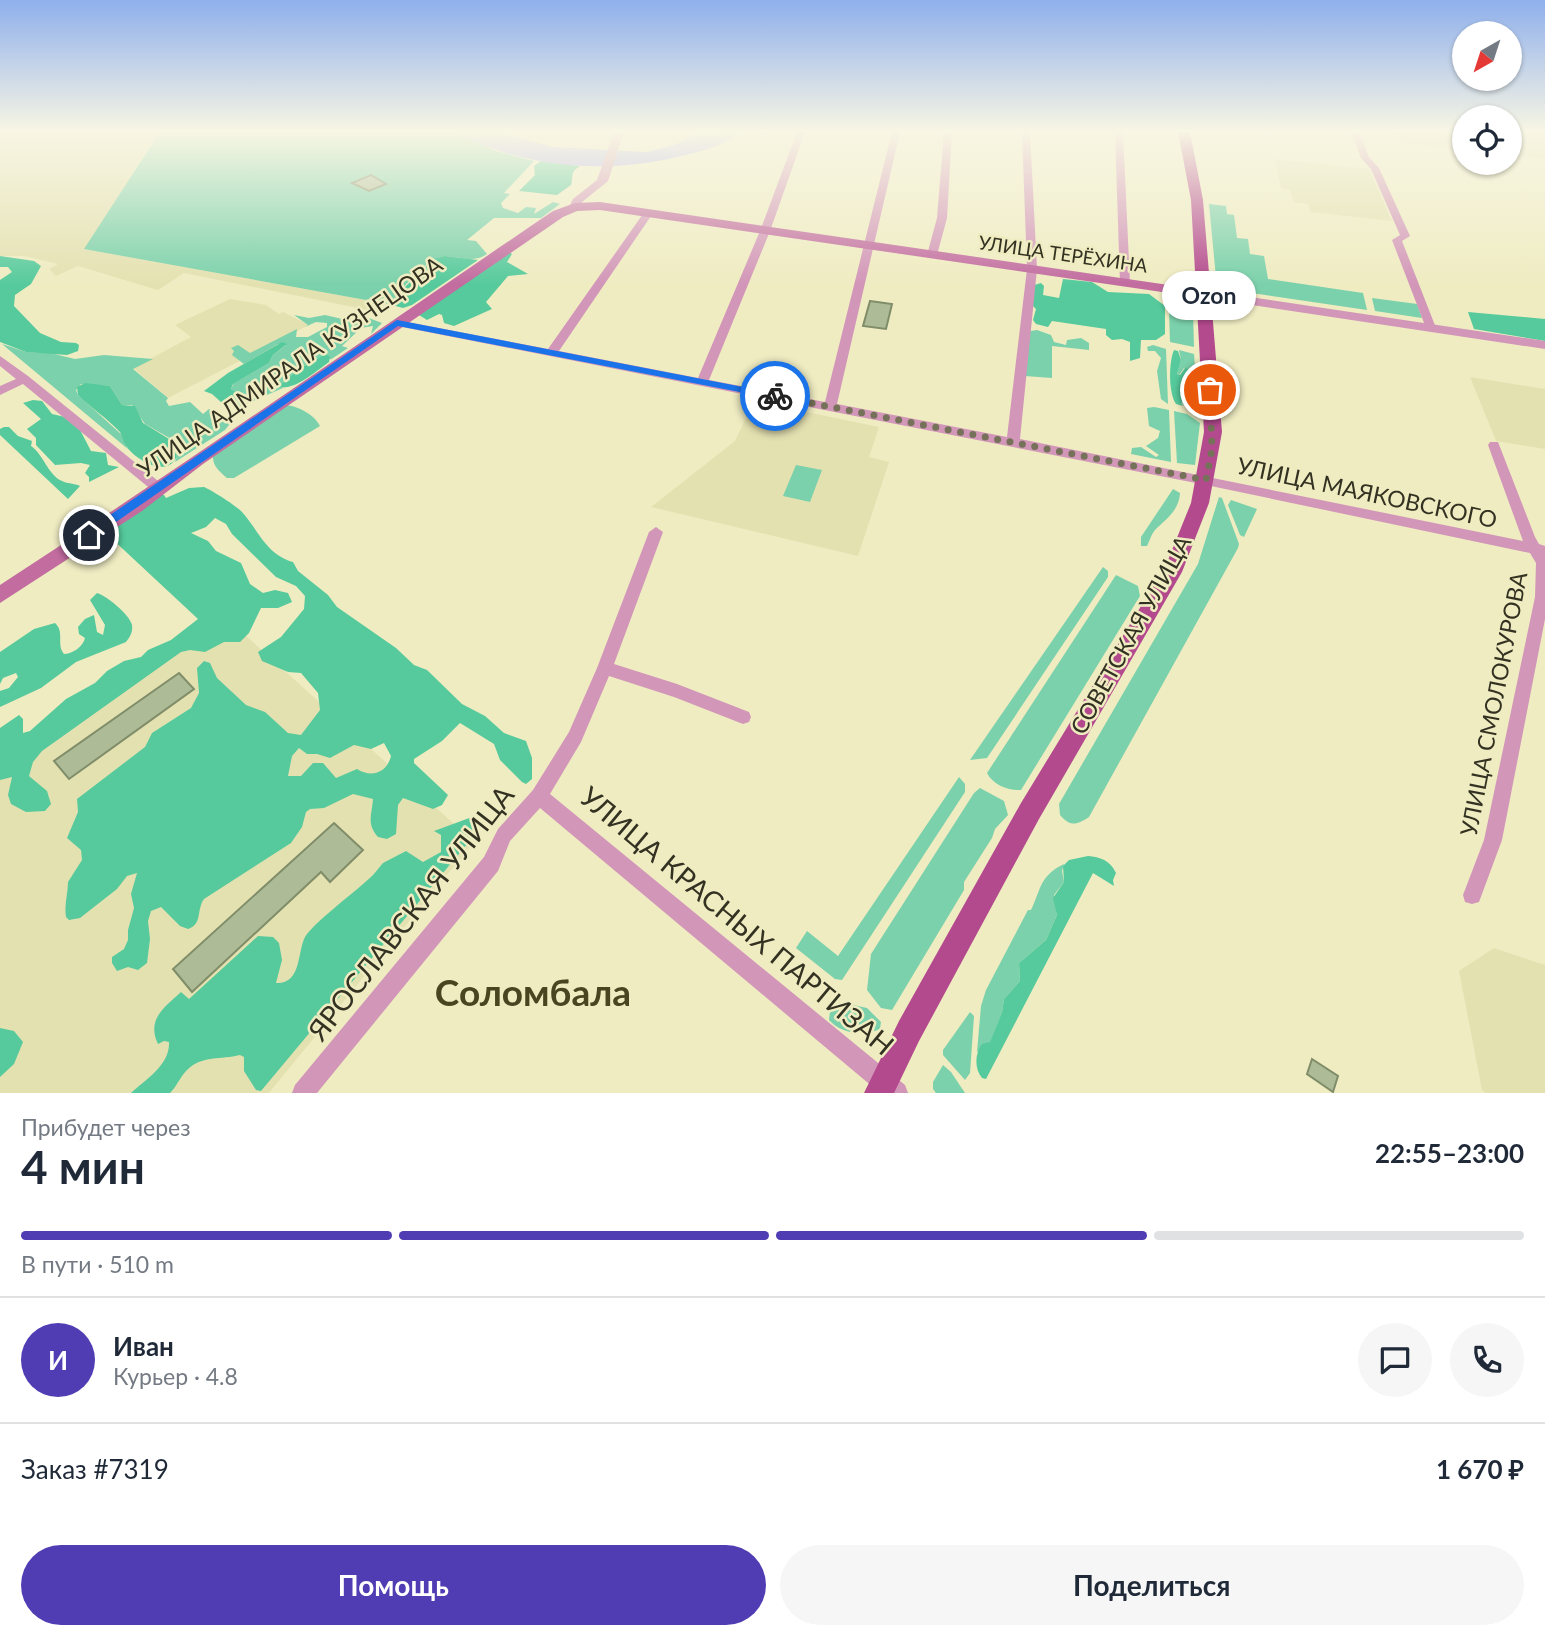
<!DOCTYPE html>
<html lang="ru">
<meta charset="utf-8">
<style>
:root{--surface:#fff;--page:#f6f6f7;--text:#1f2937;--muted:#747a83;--line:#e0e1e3;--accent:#503db4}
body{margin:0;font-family:Lato,sans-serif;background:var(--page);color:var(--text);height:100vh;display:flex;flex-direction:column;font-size:26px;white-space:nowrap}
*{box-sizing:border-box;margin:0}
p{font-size:23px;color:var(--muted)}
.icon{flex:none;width:38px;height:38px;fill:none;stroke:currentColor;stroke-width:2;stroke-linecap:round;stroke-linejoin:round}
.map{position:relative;height:1093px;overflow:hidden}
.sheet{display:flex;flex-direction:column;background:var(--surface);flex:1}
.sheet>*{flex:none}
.needle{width:46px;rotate:219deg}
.buttons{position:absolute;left:1452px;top:21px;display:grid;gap:14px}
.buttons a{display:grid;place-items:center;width:70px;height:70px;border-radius:50%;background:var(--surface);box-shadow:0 2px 5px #0004;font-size:35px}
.pin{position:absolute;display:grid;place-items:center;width:60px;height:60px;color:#fff;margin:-30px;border:4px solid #fff;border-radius:50%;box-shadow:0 2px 7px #0007}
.courier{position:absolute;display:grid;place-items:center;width:70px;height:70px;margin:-35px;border:5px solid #1a73e8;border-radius:50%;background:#fff;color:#222;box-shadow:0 2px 9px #0007}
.bubble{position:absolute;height:49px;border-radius:24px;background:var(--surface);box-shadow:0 2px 5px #0004;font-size:23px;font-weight:700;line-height:49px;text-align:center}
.overview em{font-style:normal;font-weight:700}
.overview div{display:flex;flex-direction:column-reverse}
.overview{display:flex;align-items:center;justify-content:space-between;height:119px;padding:0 21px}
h1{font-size:46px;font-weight:700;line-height:52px}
.bar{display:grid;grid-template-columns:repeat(4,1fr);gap:10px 7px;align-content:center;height:84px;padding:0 21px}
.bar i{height:9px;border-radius:5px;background:var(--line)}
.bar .active{background:var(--accent)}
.bar p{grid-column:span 4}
.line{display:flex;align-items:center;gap:18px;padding:0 21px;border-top:2px solid var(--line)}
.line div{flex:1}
.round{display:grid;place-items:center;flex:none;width:74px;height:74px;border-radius:37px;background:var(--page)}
.cta{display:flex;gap:14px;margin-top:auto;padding:14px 21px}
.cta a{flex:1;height:80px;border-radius:42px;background:var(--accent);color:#fff;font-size:28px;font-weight:700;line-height:80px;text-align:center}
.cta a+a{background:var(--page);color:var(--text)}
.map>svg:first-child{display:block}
</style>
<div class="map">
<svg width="1545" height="1093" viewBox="0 0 1545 1093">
<rect width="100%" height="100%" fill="#efecc2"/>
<!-- built -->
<g fill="#e4e1b1">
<polygon points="0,132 160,132 85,249 388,304 378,312 184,273 158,290 78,266 56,276 49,269 58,264 24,256 0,256"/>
<polygon points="1398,132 1465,132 1465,151 1406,144"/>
<polygon points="1510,132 1545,132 1545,159 1510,155"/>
<polygon points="1275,159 1369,169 1392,221 1310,212 1308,204 1294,202 1290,190 1281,188"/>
<polygon points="230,299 266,305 279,314 283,312 309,325 168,398 133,368 191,337 175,325"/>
<polygon points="1470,377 1545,389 1545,449 1496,441"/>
<polygon points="754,401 879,427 869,457 889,462 858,556 651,507 735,441"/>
<polygon points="223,615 474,842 269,1093 0,1093 0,754"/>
<polygon points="1494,948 1545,965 1545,1093 1486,1093 1482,1090 1459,971"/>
</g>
<!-- green -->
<g fill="#7bd1ab">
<path d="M160,132H453L496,151L534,161L504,193L510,194L501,203L503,208L518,213L526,207L536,208L534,214L553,202L560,204L541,218H494L467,240L476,241L487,254C469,266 456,252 438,258C424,262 400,292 388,304L84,249Z"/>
<polygon points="1209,204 1226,206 1227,214 1234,215 1237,238 1248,239 1250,254 1264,256 1268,279 1363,293 1367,310 1217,288"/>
<polygon points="1372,298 1417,304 1422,318 1375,311"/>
<polygon points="1182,303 1193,312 1194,347 1170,342 1169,311"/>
<path d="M294,315L309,318L325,315L351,321L366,317L382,323L371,334L373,326L361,328L342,346L348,348L330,360L331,359C310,357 293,374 279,387L283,388L237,408L230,403L240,397L231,389L234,383L269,363L273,355L286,345L278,344L244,364L232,355L234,351L231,348L238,345L250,353L297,329L296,337H308L327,327V323L316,322L305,327L308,325Z"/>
<polygon points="1037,330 1051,335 1054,342 1066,345 1067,340 1081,338 1089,343 1089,350 1052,346 1052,378 1025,376 1030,331"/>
<polygon points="2,344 26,352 50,353 75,359 104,355 153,359 133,369 168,398 166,401 169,406 190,402 203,414 209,409 225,417 229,425 225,430 175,462 177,456 173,440 145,424 132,405 122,405 110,386 81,384 76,390 78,395 122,435 127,448 135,455"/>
<polygon points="1153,345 1166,349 1168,404 1161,399 1157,371 1161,358 1155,351 1148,351 1147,347"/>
<polygon points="1179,350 1194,354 1198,402 1191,406 1181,404 1192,399 1191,394 1194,390 1190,381 1190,372 1184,368 1179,375 1177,373 1181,360"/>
<path d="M284,405C297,405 315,415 320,426L234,478H227C219,471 212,466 213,454Z"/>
<polygon points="1154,407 1169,410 1171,462 1131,454 1132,448 1141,447 1156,457 1159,455 1146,446 1158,438 1160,431 1149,426 1147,408"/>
<polygon points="1174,411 1187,414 1200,423 1195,465 1177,463"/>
<polygon points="796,465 822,470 810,502 783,496"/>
<path d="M1173,489L1180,493C1179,511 1166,519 1155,530C1152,533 1149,542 1147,546H1141V537Z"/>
<path d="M1219,497L1222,498L1239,544L1238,548L1089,817C1077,825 1070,827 1060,815L1059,804L1198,564Z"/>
<polygon points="1231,500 1257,509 1244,537 1240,535 1228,505"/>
<polygon points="1103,567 1108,571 1108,577 987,758 970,760"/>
<path d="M1116,575L1138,586L1140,596L1021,790C1009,791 993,785 987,773Z"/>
<polygon points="959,777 965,784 965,792 842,980 835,979 796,948 807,931 838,956"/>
<polygon points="980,788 1004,801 1008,815 995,829 992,838 964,882 964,890 892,1010 881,1008 867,990 871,954 974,793"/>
<path d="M1064,864L1062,871L1064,882L1054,895L1057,915L1046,940L1019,963L1020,981L1004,999L1002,1012L990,1043L977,1052L981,1006L986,990L1028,910H1031C1041,890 1039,876 1064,864Z"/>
<path d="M840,1002L867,1008L881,1022L880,1029C864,1036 841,1034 829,1020L830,1011Z"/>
<polygon points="970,1012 974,1016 970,1073 965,1080 943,1055 943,1050"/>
<polygon points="943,1065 951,1072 965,1093 936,1093 933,1089 933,1082"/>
</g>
<!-- forest -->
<g fill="#56ca9c" fill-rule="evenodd">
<path d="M541,161L580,166C569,173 574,175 571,185L557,195L519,191L535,175L534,166Z"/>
<polygon points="509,252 512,254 507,262 528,274 508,276 486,302 492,309 454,326 444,323 442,315 439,314 427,320 419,315"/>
<polygon points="0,256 34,261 41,266 31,284 15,295 14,306 40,333 61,342 76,343 79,345 78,351 67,355 26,352 0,342 0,280 12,272 8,267 0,267"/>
<polygon points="445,256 478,260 412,305 403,308 388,304 433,259"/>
<polygon points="1063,279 1092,282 1108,292 1149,294 1165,306 1165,334 1156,340 1141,340 1140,358 1130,361 1130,342 1122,339 1112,340 1106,335 1106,329 1052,321 1048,327 1036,324 1033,320 1036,309 1032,305 1031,286 1041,283 1044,286 1043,295 1059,298"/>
<polygon points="1468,312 1545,319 1545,341 1474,329"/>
<polygon points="282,342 287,344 273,355 269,363 233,384 231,389 240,395 237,400 222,403 212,394 204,391 228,373"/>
<path d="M1174,350L1178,351L1181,360L1177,374L1180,375L1185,368L1188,369L1190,381L1193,384L1192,400L1181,403L1183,406L1176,404C1168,392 1169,361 1174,350Z"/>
<path d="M326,354L330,357L329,362C316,371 295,391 278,387L299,369Z"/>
<path d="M85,383L110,386L122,405L135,406L143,423L174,442L173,448L177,456C168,479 136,460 127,447C123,442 123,437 120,432C107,418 91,408 78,395L77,387Z"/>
<polygon points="33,400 42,401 52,414 65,417 78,426 91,451 106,453 108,465 119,467 89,482 89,477 85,473 90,465 81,463 55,465 36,445 36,438 27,429 41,419 23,403"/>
<path d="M4,427H9L18,436L32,441L31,446C44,455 48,475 62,481C68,484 74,483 80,486L68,499L0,435V429Z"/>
<path d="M204,487C213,491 235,505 242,512C259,531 266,554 293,562L298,571L328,595L337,607L396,648L414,665L427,670L462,704L485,716L504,733L526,741L532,758V779L526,784L522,782L500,760L494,744L460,723L442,741L414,759V763L448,795L442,805L433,809L403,798L398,805L396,834L387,839L378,837C366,823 372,815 373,799L353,794L324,808L310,809L306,812L302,827L291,843L204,899C196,910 203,924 188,929L180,926L161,907L151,911L148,921L150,939L147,963L138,970L128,967L117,971L112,963V957L124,949L128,940V930L134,908L131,894L137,873L127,876L117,889L80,918L69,920L66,917C64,904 68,894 68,882L82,860L81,850L67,838L78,812L77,799L145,747L152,733L191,708L199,693L197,668L204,661L210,663L217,678L246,705L265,712L288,733L301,735L320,710L318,693L301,673L288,672L262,661L258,652L281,637L304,609L305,596L296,586L276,577L232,534L226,524L215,518L206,527L191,533L208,541L216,551L241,563L250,584L263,593L275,590L288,593L292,602L278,608H261L249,633L240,642H224L205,652L190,650L181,652L42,751L33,762L29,776L47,791L51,804L45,811L26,812L11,804L8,795L12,777L0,780V728L19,715L23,719V733L30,731L66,699L95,683L107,671L124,661L141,657L148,650L171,640L198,619L110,537L117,527L160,495H164L166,498L189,488ZM384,743L391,756C387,773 371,778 357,769L336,778L323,763H313L301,776H288L292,756L299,748L307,754H317L330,758L354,745L371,749Z"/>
<path d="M97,593C107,596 130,615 132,625C133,632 130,637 126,642L76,662L41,688L0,707V691L9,688L18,677L16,673L3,678L0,684V652L34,629L55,623C65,632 56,644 64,654C72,654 83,647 85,638L79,634L78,627L85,619L94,615L97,632L103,635L105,625L90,600Z"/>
<path d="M472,817L483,825L261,1091L256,1090L244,1071V1057L240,1055C221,1060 202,1055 187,1070C180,1077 177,1086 170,1093H131C146,1079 170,1065 169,1042L164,1041L158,1044C146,1019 165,1007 181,992L189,999L258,936L273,937L279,943L282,960L276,983C302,984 297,952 305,937C314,922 358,890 373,875L383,863L406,851L423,862L441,852V835L434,831Z"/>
<path d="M1088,856C1100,857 1110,860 1116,873L1113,880L1114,886L1093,873L986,1079L982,1078C974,1069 975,1053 982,1044L990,1042L1002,1012L1004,999L1020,981L1019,963L1046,940L1057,915L1053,898L1064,882L1063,866L1069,860Z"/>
<polygon points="0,1028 14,1031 23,1042 14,1064 0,1077"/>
</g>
<!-- water -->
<path fill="#abaaf1" d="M453,132H497L553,147L647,152L674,145L697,135L741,132C722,147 699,152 677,157C600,175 523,167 453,132Z"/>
<!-- building -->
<g fill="#adbb96" stroke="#808d69" stroke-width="2">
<polygon points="371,175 386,184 369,191 352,183"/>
<polygon points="870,301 892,304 886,329 863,326"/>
<polygon points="179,673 194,689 69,779 54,761"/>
<polygon points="334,823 363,850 330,882 321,872 192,992 173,969"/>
<polygon points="1312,1059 1338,1076 1333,1092 1307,1074"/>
</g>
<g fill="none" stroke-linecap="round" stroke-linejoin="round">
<!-- minor -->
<g fill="#d296b8" fill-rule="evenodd">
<polygon points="797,132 805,132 770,231 709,380 825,402 892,132 900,132 837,404 1007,437 1027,269 1022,132 1030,132 1037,269 1020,439 1523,541 1488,445 1490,442 1498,442 1535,537 1539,544 1545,546 1545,619 1502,840 1479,902 1472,904 1465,902 1463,895 1484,840 1535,597 1536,563 1530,553 1206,485 397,326 392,323 397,320 548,349 645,211 648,210 653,213 559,351 698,378 760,231"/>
<polygon points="944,132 952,132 947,218 937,255 932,258 927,255 937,218"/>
<polygon points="1115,132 1123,132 1130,283 1125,286 1120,283"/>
<polygon points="1351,132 1359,132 1369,157 1379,168 1410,236 1402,241 1436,328 1435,330 1427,330 1426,328 1392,240 1400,235 1371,169 1361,158"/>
<polygon points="0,356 28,376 163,485 165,488 163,491 153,491 23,384 0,395 0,386 16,379 0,366"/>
<polygon points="656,527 663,532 614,664 677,684 749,712 751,717 749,722 743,724 674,697 609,676 581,742 550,794 905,1085 908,1093 880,1093 540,808 510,841 498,871 317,1093 292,1093 295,1085 484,857 498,829 533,790 569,732 597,668 649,532"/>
</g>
<!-- tertiary -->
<g fill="#d296b8" fill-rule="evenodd">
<polygon points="614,132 624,132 608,181 582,202 579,209 571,209 569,207 573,199 597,180"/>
<polygon points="1203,290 1545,341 1545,349 1198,297 1198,291"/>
</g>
<!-- secondary -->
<path fill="#c26ca0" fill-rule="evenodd" d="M600,202L1203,290L1210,294L1203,298L600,210L577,211L563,217L203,464L142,511L0,603V585C187,463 369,336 553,211L575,203Z"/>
<!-- primary -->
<polygon fill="#b44a8e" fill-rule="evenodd" points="1178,132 1190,132 1203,200 1222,432 1209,503 1182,572 1039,819 919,1041 894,1093 864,1093 899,1021 1021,803 1166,565 1191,503 1204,432 1191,200"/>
</g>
<!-- sky -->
<linearGradient id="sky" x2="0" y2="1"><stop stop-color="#8fb0ec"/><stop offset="0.46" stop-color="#f8f6e4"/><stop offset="1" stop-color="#f8f6e4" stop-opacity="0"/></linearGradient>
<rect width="1545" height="285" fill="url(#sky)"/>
<!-- route -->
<polygon fill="#1a73e8" points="397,320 775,393 780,396 775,399 398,326 93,538 85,538 85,532"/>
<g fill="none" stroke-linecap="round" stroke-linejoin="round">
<!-- done -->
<polyline stroke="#757259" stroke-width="7" stroke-dasharray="0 12.6" points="775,396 1206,480 1212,449 1210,390"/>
</g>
<g text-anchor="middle" stroke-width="5" stroke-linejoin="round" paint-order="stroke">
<!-- far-street labels -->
<g font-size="19" fill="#333121" stroke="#efecc2">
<text transform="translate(1063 254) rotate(8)" y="7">УЛИЦА ТЕРЁХИНА</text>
</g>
<!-- street labels -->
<g font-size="23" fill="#333121" stroke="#efecc2">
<text transform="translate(290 367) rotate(-35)" y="8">УЛИЦА АДМИРАЛА КУЗНЕЦОВА</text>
<text transform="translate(1367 493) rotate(12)" y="8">УЛИЦА МАЯКОВСКОГО</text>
<text transform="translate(1131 635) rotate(-61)" y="8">СОВЕТСКАЯ УЛИЦА</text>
<text transform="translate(1494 704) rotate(-79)" y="8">УЛИЦА СМОЛОКУРОВА</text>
</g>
<!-- near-street labels -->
<g font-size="28" fill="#333121" stroke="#efecc2">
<text transform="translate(411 913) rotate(-52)" y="10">ЯРОСЛАВСКАЯ УЛИЦА</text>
<text transform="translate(737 921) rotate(40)" y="10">УЛИЦА КРАСНЫХ ПАРТИЗАН</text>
</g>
<!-- near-district labels -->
<g font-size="37" font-weight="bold" fill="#494521" stroke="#efecc2">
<text x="533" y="1006">Соломбала</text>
</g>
</g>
</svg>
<div class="buttons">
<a><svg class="needle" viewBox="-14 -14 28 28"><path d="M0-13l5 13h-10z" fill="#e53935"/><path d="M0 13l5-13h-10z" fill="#747a83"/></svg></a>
<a><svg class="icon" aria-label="locate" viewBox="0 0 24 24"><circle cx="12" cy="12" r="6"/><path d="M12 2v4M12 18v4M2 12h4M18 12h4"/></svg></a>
</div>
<div class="pin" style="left:1210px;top:390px;background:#ea580c"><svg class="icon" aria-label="bag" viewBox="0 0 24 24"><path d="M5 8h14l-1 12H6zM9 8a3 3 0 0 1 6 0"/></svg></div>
<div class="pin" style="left:89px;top:535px;background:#1f2937"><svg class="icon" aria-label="home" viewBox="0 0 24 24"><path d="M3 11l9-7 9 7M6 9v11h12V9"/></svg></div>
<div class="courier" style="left:775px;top:396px"><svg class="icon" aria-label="bike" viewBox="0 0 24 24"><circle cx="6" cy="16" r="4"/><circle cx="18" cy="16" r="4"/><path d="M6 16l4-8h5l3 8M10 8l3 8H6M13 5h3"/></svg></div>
<div class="bubble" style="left:1162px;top:271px;width:94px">Ozon</div>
</div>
<section class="sheet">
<div class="overview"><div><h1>4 мин</h1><p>Прибудет через</p></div><em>22:55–23:00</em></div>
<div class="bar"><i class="active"></i><i class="active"></i><i class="active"></i><i></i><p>В пути · 510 m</p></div>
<div class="line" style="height:126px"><b class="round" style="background:var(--accent);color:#fff">И</b><div><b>Иван</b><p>Курьер · 4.8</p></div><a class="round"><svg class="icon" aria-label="chat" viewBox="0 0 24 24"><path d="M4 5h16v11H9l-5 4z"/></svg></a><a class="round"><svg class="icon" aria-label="phone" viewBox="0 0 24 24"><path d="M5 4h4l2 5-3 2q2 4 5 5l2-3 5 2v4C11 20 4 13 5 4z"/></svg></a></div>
<div class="line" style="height:91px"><div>Заказ #7319</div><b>1 670 ₽</b></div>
<div class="cta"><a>Помощь</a><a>Поделиться</a></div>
</section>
